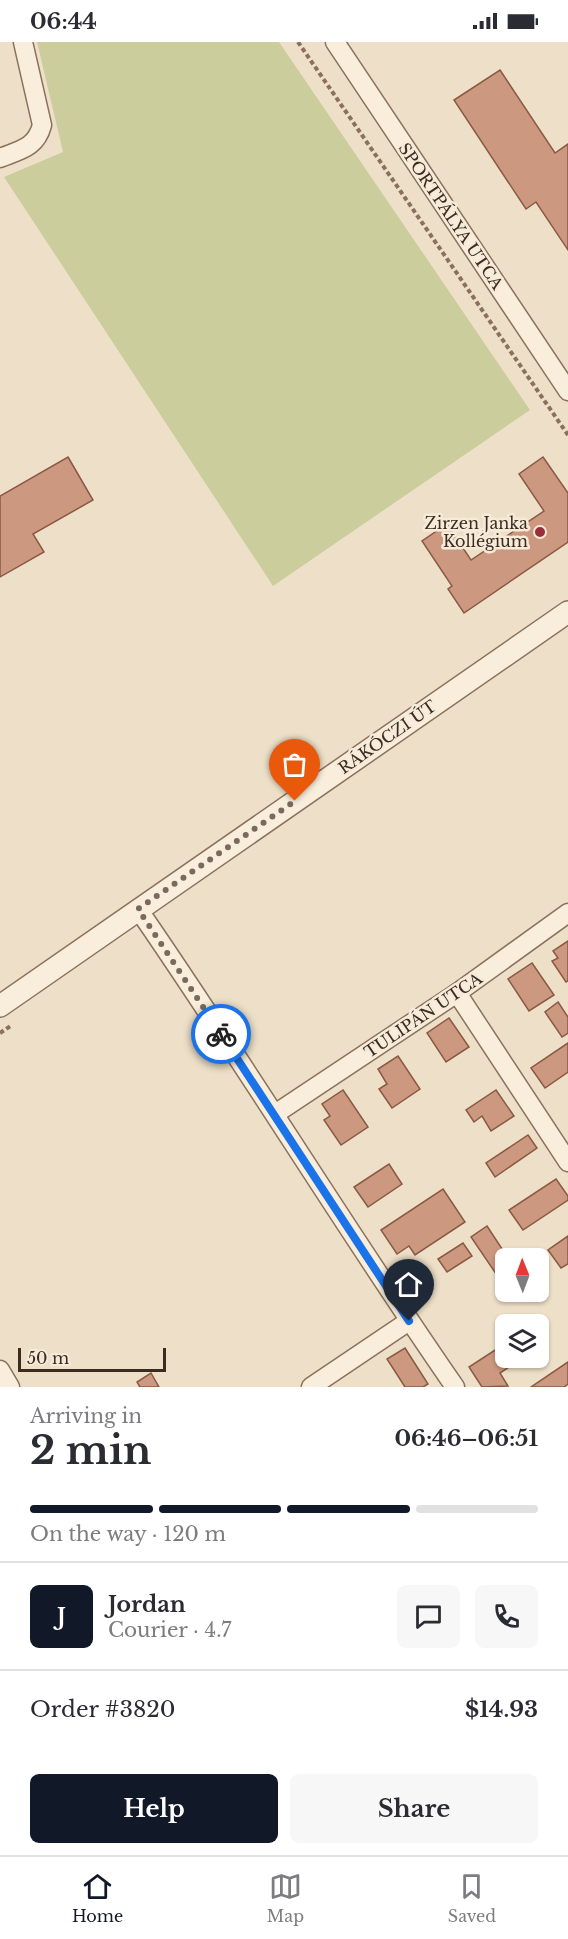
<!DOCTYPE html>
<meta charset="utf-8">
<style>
:root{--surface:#fff;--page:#f7f7f7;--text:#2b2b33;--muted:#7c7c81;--line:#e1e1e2;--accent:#111827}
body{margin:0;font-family:"Libre Baskerville",serif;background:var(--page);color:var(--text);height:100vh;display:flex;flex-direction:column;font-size:22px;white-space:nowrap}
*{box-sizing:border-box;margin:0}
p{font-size:20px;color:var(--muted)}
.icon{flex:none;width:33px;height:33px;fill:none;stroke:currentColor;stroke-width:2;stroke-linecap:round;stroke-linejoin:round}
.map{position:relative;height:1345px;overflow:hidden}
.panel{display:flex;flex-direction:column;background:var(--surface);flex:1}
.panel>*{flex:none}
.needle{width:39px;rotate:359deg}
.tools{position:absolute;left:495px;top:1206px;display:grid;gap:12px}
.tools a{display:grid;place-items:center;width:54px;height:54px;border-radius:9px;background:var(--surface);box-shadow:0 2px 4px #0004;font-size:30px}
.scale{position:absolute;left:18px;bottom:15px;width:148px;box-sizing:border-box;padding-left:6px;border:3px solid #3b2b20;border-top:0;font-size:16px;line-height:21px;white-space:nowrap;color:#3b2b20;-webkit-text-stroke:4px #f6ead8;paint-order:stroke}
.pin{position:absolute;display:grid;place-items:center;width:51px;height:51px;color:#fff;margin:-62px -26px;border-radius:50% 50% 50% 0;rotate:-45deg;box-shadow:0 0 6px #0007}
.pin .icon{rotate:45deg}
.courier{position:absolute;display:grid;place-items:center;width:60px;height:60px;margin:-30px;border:4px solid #1a73e8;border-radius:50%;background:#fff;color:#222;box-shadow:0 2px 8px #0007}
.head em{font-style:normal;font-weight:800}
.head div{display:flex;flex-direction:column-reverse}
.head{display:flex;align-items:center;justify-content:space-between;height:102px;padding:0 30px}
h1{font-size:39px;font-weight:800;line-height:45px}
.bar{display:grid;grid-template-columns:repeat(4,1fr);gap:9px 6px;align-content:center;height:72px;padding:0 30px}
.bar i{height:8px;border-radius:4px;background:var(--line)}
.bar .current{background:var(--accent)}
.bar p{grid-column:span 4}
.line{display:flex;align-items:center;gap:15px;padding:0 30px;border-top:2px solid var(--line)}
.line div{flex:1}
.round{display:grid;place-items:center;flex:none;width:63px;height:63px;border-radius:9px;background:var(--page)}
.cta{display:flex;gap:12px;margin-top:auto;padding:12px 30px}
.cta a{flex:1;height:69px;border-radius:9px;background:var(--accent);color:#fff;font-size:24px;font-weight:800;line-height:69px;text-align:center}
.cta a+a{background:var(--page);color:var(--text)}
.status{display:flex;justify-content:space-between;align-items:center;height:42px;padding:0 30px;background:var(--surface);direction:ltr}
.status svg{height:16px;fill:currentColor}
.tabs{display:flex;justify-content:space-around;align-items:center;height:84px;border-top:2px solid var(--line);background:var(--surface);font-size:16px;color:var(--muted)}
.tabs a{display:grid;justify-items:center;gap:3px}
.tabs .current{color:var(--accent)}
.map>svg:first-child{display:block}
</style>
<div class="status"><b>06:44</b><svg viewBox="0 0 49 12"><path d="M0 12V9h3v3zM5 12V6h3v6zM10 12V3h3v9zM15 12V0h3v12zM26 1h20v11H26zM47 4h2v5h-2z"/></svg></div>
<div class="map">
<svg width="568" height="1345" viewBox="0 0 568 1345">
<rect width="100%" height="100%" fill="#eee0c8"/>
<!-- green -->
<polygon fill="#cccd9c" points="37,0 279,0 530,368 273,544 4,135 63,110"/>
<!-- building -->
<g fill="#cc987f" stroke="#8a5943" stroke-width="1.5">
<polygon points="500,28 555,111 568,102 568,208 536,160 526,167 454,58"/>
<polygon points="68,415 93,458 33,492 44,510 0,535 0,454"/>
<polygon points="543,415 568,451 568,500 464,571 448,547 452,544 422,499 447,482 471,518 544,469 519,432"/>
<polygon points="568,899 568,939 566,940 552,919 558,916 553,909"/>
<polygon points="532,921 554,953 529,969 508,937"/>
<polygon points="558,960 568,975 568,991 562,995 545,970"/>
<polygon points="449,976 469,1005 446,1020 427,991"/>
<polygon points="568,1001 568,1030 545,1046 531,1026"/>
<polygon points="398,1014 420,1047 392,1066 379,1047 387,1042 378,1027"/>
<polygon points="343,1048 368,1085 341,1103 324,1078 330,1074 322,1062"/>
<polygon points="496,1048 514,1074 491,1089 482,1074 474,1080 466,1068"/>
<polygon points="528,1093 537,1106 495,1135 486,1121"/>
<polygon points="389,1122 402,1142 368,1165 354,1145"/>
<polygon points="556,1137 568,1154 568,1158 523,1188 509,1168"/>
<polygon points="443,1147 465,1180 415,1213 409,1204 397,1212 381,1188"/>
<polygon points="487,1184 508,1216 506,1216 506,1240 503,1242 471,1195"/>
<polygon points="568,1194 568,1222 561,1226 548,1208"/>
<polygon points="463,1201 472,1214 447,1230 438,1217"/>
<polygon points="506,1301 506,1316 523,1316 500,1331 508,1344 482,1345 469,1325"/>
<polygon points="405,1306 428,1342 423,1345 405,1345 387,1317"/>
<polygon points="568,1320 568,1342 564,1345 531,1345"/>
<polygon points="151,1331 159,1345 140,1345 137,1340"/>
</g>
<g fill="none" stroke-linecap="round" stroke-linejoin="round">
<defs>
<g id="minor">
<polyline points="335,0 568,349"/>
<path d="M0,116C20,108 36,106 42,83L23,0"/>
<path d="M138,867C247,1025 346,1188 455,1345"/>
<polyline points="457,951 568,1120"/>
<polyline points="275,1072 457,951 568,871"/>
<polyline points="0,1328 10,1345"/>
<polyline points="311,1345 409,1279"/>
</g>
<polyline id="tertiary" points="0,964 568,570"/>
</defs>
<!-- minor casing -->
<use href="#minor" stroke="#8b715d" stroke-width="21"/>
<!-- tertiary casing -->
<use href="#tertiary" stroke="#8b715d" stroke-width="24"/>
<!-- path -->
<g stroke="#8b715d" stroke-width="4" stroke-dasharray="4.5 3" stroke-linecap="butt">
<polyline points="298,0 568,393"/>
<polyline points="0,991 12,983"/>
</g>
<!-- minor -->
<use href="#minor" stroke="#f9eedc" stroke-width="18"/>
<!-- tertiary -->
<use href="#tertiary" stroke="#f9eedc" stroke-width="21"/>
</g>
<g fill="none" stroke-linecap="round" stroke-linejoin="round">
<!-- done -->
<polyline stroke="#7a6a5b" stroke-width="6" stroke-dasharray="0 10.8" points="221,992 138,867 295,759"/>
<!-- route -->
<polyline stroke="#1a73e8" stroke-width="8" points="221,992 409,1279"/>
</g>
<!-- markers -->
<circle fill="#992d38" stroke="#f6ead8" stroke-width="2" cx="540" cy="490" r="6"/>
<g text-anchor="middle" stroke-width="5" stroke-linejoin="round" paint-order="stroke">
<!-- street labels -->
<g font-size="16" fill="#3b2b20" stroke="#f6ead8">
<text transform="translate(451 174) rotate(56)" y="6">SPORTPÁLYA UTCA</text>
<text transform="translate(387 695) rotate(-35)" y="6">RÁKÓCZI ÚT</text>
<text transform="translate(423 973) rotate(-34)" y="6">TULIPÁN UTCA</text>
</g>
<!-- poi labels -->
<g font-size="16" fill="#3b2b20" stroke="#f6ead8" text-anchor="end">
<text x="528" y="487">Zirzen Janka<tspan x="528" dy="18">Kollégium</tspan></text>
</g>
</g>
</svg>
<div class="tools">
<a><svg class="needle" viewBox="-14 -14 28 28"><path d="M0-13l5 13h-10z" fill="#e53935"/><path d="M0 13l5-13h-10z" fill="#7c7c81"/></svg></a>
<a><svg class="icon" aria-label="layers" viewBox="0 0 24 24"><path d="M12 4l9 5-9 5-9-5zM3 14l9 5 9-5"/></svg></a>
</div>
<div class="scale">50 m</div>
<div class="pin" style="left:295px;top:759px;background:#ea580c"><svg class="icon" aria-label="bag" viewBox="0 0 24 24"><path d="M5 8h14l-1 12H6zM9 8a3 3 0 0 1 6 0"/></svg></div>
<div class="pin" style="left:409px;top:1279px;background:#1f2937"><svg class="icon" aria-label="home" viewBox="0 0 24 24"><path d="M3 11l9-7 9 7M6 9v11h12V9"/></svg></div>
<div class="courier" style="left:221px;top:992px"><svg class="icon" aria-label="bike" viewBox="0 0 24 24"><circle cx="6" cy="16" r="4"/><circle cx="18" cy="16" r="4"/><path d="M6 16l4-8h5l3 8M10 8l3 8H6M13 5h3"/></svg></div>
</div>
<section class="panel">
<div class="head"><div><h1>2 min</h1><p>Arriving in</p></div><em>06:46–06:51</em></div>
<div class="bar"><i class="current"></i><i class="current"></i><i class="current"></i><i></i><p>On the way · 120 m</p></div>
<div class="line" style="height:108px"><b class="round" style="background:var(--accent);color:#fff">J</b><div><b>Jordan</b><p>Courier · 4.7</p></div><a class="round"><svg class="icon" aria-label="chat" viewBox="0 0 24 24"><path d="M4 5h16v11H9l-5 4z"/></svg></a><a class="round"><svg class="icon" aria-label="phone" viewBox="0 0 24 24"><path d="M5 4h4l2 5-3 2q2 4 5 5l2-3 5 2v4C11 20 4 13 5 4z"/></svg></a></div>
<div class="line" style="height:78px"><div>Order #3820</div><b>$14.93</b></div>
<div class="cta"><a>Help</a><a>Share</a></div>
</section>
<nav class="tabs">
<a class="current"><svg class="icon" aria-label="home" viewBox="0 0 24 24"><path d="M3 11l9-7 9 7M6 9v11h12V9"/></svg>Home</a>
<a><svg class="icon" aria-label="map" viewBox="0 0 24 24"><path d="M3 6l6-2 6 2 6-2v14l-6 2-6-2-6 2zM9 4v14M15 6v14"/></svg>Map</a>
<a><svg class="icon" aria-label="saved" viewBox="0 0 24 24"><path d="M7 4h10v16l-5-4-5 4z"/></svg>Saved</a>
</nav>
